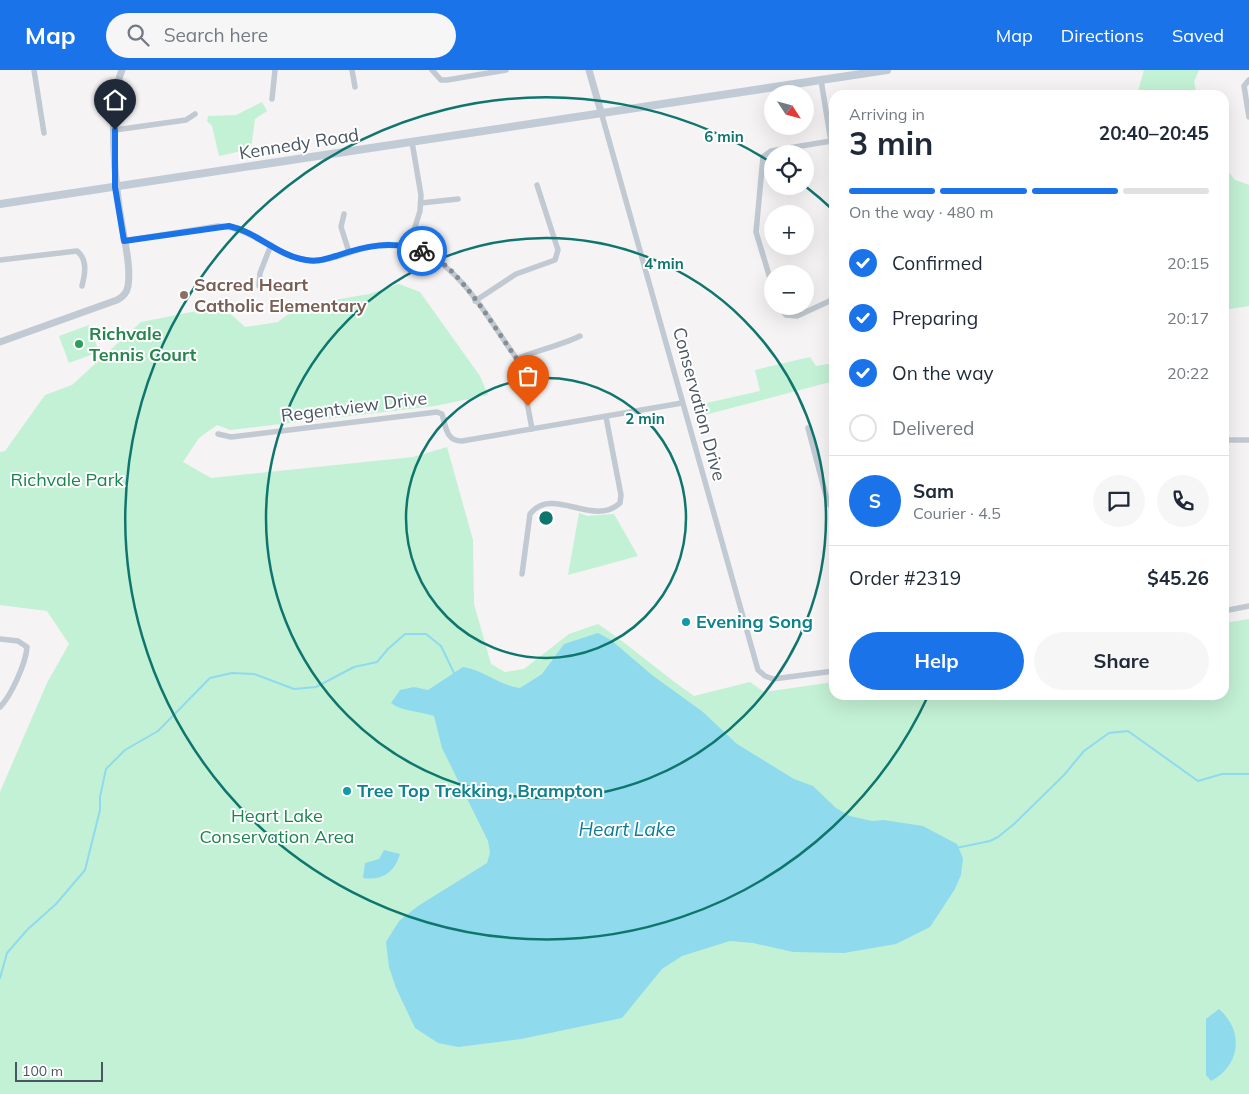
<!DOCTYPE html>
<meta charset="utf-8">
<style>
:root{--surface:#fff;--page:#f6f6f7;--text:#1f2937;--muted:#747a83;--line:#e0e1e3;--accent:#1a73e8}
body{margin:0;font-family:Mulish,sans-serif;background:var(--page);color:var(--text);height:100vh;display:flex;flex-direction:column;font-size:19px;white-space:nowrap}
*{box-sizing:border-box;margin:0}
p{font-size:16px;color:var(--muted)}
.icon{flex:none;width:28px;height:28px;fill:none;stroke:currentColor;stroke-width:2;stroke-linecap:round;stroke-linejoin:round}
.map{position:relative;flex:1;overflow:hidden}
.details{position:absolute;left:829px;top:20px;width:400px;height:610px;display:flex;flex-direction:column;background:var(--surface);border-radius:15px;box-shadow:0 5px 20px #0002}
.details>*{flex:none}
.needle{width:32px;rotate:126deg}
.fabs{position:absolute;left:764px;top:15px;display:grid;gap:10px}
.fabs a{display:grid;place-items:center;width:50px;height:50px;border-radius:50%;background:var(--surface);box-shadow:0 5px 20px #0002;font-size:25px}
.scale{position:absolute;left:15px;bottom:12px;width:88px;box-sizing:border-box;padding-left:5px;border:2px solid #4a5661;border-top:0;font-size:14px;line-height:18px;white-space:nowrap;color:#4a5661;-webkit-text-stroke:4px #fff;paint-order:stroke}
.pin{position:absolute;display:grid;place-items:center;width:42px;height:42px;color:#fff;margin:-51px -21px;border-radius:50% 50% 50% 0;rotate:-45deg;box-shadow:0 0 5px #0007}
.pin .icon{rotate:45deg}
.courier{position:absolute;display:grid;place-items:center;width:50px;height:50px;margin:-25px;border:4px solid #1a73e8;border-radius:50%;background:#fff;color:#222;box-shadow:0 1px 6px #0007}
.headline em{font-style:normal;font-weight:700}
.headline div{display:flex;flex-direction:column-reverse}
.headline{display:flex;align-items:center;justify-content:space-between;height:85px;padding:0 20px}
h1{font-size:32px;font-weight:700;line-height:38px}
.bar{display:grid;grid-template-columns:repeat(4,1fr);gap:8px 5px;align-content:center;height:60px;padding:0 20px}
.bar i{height:6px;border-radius:4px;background:var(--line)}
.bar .on{background:var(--accent)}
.bar p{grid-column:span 4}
.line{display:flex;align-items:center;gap:12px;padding:0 20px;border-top:1px solid var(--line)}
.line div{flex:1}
.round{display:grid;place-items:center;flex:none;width:52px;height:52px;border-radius:26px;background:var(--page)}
ol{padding:0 20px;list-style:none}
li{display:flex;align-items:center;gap:15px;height:55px}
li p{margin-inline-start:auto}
li .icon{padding:5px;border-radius:50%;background:var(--accent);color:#fff;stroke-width:4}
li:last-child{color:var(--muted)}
li i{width:28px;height:28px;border:2px solid var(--line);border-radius:50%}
.primary-button{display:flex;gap:10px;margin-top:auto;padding:10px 20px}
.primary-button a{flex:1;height:58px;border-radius:30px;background:var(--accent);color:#fff;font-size:20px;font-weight:700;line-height:58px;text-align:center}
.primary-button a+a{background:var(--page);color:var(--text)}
header{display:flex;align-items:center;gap:30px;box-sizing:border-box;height:70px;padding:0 25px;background:var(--accent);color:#fff}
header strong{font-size:24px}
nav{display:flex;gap:28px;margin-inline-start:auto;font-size:18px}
.search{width:350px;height:45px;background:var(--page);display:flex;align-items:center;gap:12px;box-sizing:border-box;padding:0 18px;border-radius:28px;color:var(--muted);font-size:19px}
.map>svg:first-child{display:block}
</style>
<header>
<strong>Map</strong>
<div class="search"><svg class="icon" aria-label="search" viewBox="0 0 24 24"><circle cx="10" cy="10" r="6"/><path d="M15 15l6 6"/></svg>Search here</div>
<nav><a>Map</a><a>Directions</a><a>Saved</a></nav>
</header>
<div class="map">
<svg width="1249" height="1024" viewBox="0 0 1249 1024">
<rect width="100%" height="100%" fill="#f5f3f3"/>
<!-- green -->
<g fill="#c3f1d5">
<polygon points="1144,0 1199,0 1194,12 1197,25 1137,25"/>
<polygon points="262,32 267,41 255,49 251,79 219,86 212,56 207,51 208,46 236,45"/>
<polygon points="1224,96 1235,110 1249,115 1249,236 1224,240"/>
<path d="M399,214L420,222L480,306L488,325L435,336L230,360L217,355L199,368L183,392L211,408L413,387L447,377L473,470L474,534L491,594L505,602L524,599L569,564L598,554C631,576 661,603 694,626L750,612L764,622L834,612V625H1224V553L1249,549V1024H0V722L47,613L69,574L47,541L0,535V382L5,381L45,325L72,315L141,252L222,236L245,257L278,252L299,236L369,224Z"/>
<polygon points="89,255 99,282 69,293 59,266"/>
<polygon points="810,287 816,296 834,293 834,311 697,347 693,336 760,321 755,300"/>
<polygon points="579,443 587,446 614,444 638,486 568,505"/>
</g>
<!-- water -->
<g fill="#90daee">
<path d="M598,563L611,570L652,605L703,642L737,674L794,709L813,716L836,738L850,746L872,751L884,750L923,756L957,774L963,788L961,805L955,819L930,857L896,874L844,883L793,882L753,873L730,871L682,886L662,899L622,948L521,969L458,977L438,973L415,958L396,918L389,897L386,872L399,851L418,836L487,793L490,783L488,771L442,678L434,646C420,641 403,642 391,633L400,620L414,617L428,620L463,597C486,601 496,614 520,618L542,604L564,574Z"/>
<path d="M384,780L400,784C395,802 382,811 363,808L365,793L379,789Z"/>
<path d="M1219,939C1244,961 1241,995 1211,1011L1206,1005V949Z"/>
</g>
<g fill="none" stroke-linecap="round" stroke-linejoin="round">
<!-- stream -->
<g stroke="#90daee" stroke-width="2">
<polyline points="956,778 990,771 998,767 1014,754 1064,705 1084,681 1109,663 1128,661 1198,711 1222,704 1249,704"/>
<polyline points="0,908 7,883 27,860 56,834 85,800 100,740 100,727 106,699 125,680 158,661 210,608 232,603 254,604 294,619 316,617 354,597 377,592 388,579 405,564 426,564 441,576 455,605"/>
</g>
<!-- minor -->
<g stroke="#c1cad2" stroke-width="5.5">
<polyline points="34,0 44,63"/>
<polyline points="352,0 355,17"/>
<polyline points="432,0 441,10 447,10 506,0"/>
<polyline points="821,10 834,90"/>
<polyline points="1249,10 1244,16 1249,47"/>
<polyline points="272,29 275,0"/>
<polyline points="601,42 758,600 765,606 773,609 834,601"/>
<polyline points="115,60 186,50 195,44"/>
<polyline points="421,133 458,129"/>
<polyline points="344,144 341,157 349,182"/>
<path d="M124,171L218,156C252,157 274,185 306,190C330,194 354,178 379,175C448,168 482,241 517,289L521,299L532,359"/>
<polyline points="409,176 420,141 421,125 412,72"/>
<path d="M0,190L77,181C88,190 85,204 82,216"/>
<polyline points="772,215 756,162 763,87 771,81 831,71"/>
<polyline points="259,216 260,203 271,175"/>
<polyline points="475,231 516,204 555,190 558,180 537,115"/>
<polyline points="779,236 786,245 797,246 834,229"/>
<path d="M517,289C537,280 560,276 580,266"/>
<polyline points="808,358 828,433 834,440"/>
<path d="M218,364L231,367L437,342L442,344C446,357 446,371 462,371L682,333"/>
<polyline points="1224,370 1249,370"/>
<path d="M522,504L530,444C553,415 593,458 620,433L621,425L606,347"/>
<polyline points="1224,541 1249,536"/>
<path d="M0,569L18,571L27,577C26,593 11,626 0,637"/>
</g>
<!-- tertiary -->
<g stroke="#c1cad2" stroke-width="7">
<polyline points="589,0 601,42"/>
<path d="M0,272L117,230C123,227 127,223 128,216C131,197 125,174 122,155C115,115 107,36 122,0"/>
</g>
<!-- secondary -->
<polyline stroke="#c1cbd6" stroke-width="8" points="0,134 887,0"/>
</g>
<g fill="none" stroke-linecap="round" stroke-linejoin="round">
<!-- done -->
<path stroke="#868d94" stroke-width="5" stroke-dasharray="0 9" d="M422,181C458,193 494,258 517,289L521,299L528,336"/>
<!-- route -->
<path stroke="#1a73e8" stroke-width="6" d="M115,60V117L124,171L229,156C257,162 278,186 306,190C318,192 325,189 336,186C364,176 393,170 422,181"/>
</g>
<!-- distance rings -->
<g fill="none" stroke="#0f766e" stroke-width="2.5">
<circle cx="546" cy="448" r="140"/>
<circle cx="546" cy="448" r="280"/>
<path d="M928 626A421 421 0 1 1 772 93M805 116A421 421 0 0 1 833 140"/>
</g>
<!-- markers -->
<circle fill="#8d6e63" stroke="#fff" stroke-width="2" cx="184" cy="225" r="5"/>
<circle fill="#2e9e5b" stroke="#fff" stroke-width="2" cx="79" cy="274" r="5"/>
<g fill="#0f9aa8" stroke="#fff" stroke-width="2">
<circle cx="686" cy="552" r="5"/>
<circle cx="347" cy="721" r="5"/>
</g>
<g text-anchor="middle" stroke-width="4" stroke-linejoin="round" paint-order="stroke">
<!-- street labels -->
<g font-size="18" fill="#4a5661" stroke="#fff">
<text transform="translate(299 74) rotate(-9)" y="6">Kennedy Road</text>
<text transform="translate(699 334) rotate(75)" y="6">Conservation Drive</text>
<text transform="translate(354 337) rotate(-7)" y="6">Regentview Drive</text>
</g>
<!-- education labels -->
<g font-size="18" font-weight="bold" fill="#785e54" stroke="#fff" text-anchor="start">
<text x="194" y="221">Sacred Heart<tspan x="194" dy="21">Catholic Elementary</tspan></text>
</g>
<!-- leisure labels -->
<g font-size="18" font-weight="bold" fill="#27864d" stroke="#fff" text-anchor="start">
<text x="89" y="270">Richvale<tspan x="89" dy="21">Tennis Court</tspan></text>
</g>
<!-- park labels -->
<g font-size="18" fill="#17864f" stroke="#fff">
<text x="67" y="416">Richvale Park</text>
<text x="277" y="752">Heart Lake<tspan x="277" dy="21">Conservation Area</tspan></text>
</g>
<!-- culture labels -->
<g font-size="18" font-weight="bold" fill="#0d838f" stroke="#fff" text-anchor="start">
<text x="696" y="558">Evening Song</text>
<text x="357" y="727">Tree Top Trekking, Brampton</text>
</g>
<!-- water labels -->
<g font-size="19" font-style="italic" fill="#0c7c9b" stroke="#fff">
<text x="627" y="766">Heart Lake</text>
</g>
</g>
<circle cx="546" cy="448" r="8" fill="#0f766e" stroke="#fff" stroke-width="2.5"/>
<g font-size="15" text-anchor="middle" font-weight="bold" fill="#0f766e" stroke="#fff" stroke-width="4" stroke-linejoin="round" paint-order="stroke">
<text x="724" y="72">6 min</text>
<text x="664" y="199">4 min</text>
<text x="645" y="354">2 min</text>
</g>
</svg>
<div class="fabs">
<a><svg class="needle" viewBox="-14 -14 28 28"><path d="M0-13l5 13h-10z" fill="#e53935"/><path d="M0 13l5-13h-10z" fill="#747a83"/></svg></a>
<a><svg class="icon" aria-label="locate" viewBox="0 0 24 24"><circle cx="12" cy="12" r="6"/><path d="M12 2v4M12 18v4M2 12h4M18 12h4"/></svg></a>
<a>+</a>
<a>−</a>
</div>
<div class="scale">100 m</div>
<div class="pin" style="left:528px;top:336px;background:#ea580c"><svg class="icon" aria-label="bag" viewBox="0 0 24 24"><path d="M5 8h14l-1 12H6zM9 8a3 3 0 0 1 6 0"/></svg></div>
<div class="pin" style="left:115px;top:60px;background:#1f2937"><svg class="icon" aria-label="home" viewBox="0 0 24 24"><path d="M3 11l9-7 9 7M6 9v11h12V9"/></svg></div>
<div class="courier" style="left:422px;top:181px"><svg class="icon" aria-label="bike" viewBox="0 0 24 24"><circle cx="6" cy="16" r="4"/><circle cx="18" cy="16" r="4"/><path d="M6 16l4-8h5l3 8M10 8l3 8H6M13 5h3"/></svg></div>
<section class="details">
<div class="headline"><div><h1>3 min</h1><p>Arriving in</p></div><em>20:40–20:45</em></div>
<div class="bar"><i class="on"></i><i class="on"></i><i class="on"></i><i></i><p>On the way · 480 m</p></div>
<ol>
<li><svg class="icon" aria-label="check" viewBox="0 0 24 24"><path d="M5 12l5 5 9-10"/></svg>Confirmed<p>20:15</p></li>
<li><svg class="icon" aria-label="check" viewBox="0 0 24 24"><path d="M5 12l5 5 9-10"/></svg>Preparing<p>20:17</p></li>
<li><svg class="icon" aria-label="check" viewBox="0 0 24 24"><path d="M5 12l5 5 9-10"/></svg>On the way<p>20:22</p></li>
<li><i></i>Delivered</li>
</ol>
<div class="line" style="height:90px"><b class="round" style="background:var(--accent);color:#fff">S</b><div><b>Sam</b><p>Courier · 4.5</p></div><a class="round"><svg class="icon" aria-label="chat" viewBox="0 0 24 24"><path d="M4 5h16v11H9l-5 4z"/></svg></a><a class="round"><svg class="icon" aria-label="phone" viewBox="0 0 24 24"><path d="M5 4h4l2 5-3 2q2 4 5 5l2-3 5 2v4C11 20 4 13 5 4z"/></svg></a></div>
<div class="line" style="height:65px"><div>Order #2319</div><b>$45.26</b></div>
<div class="primary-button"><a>Help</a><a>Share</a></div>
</section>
</div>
